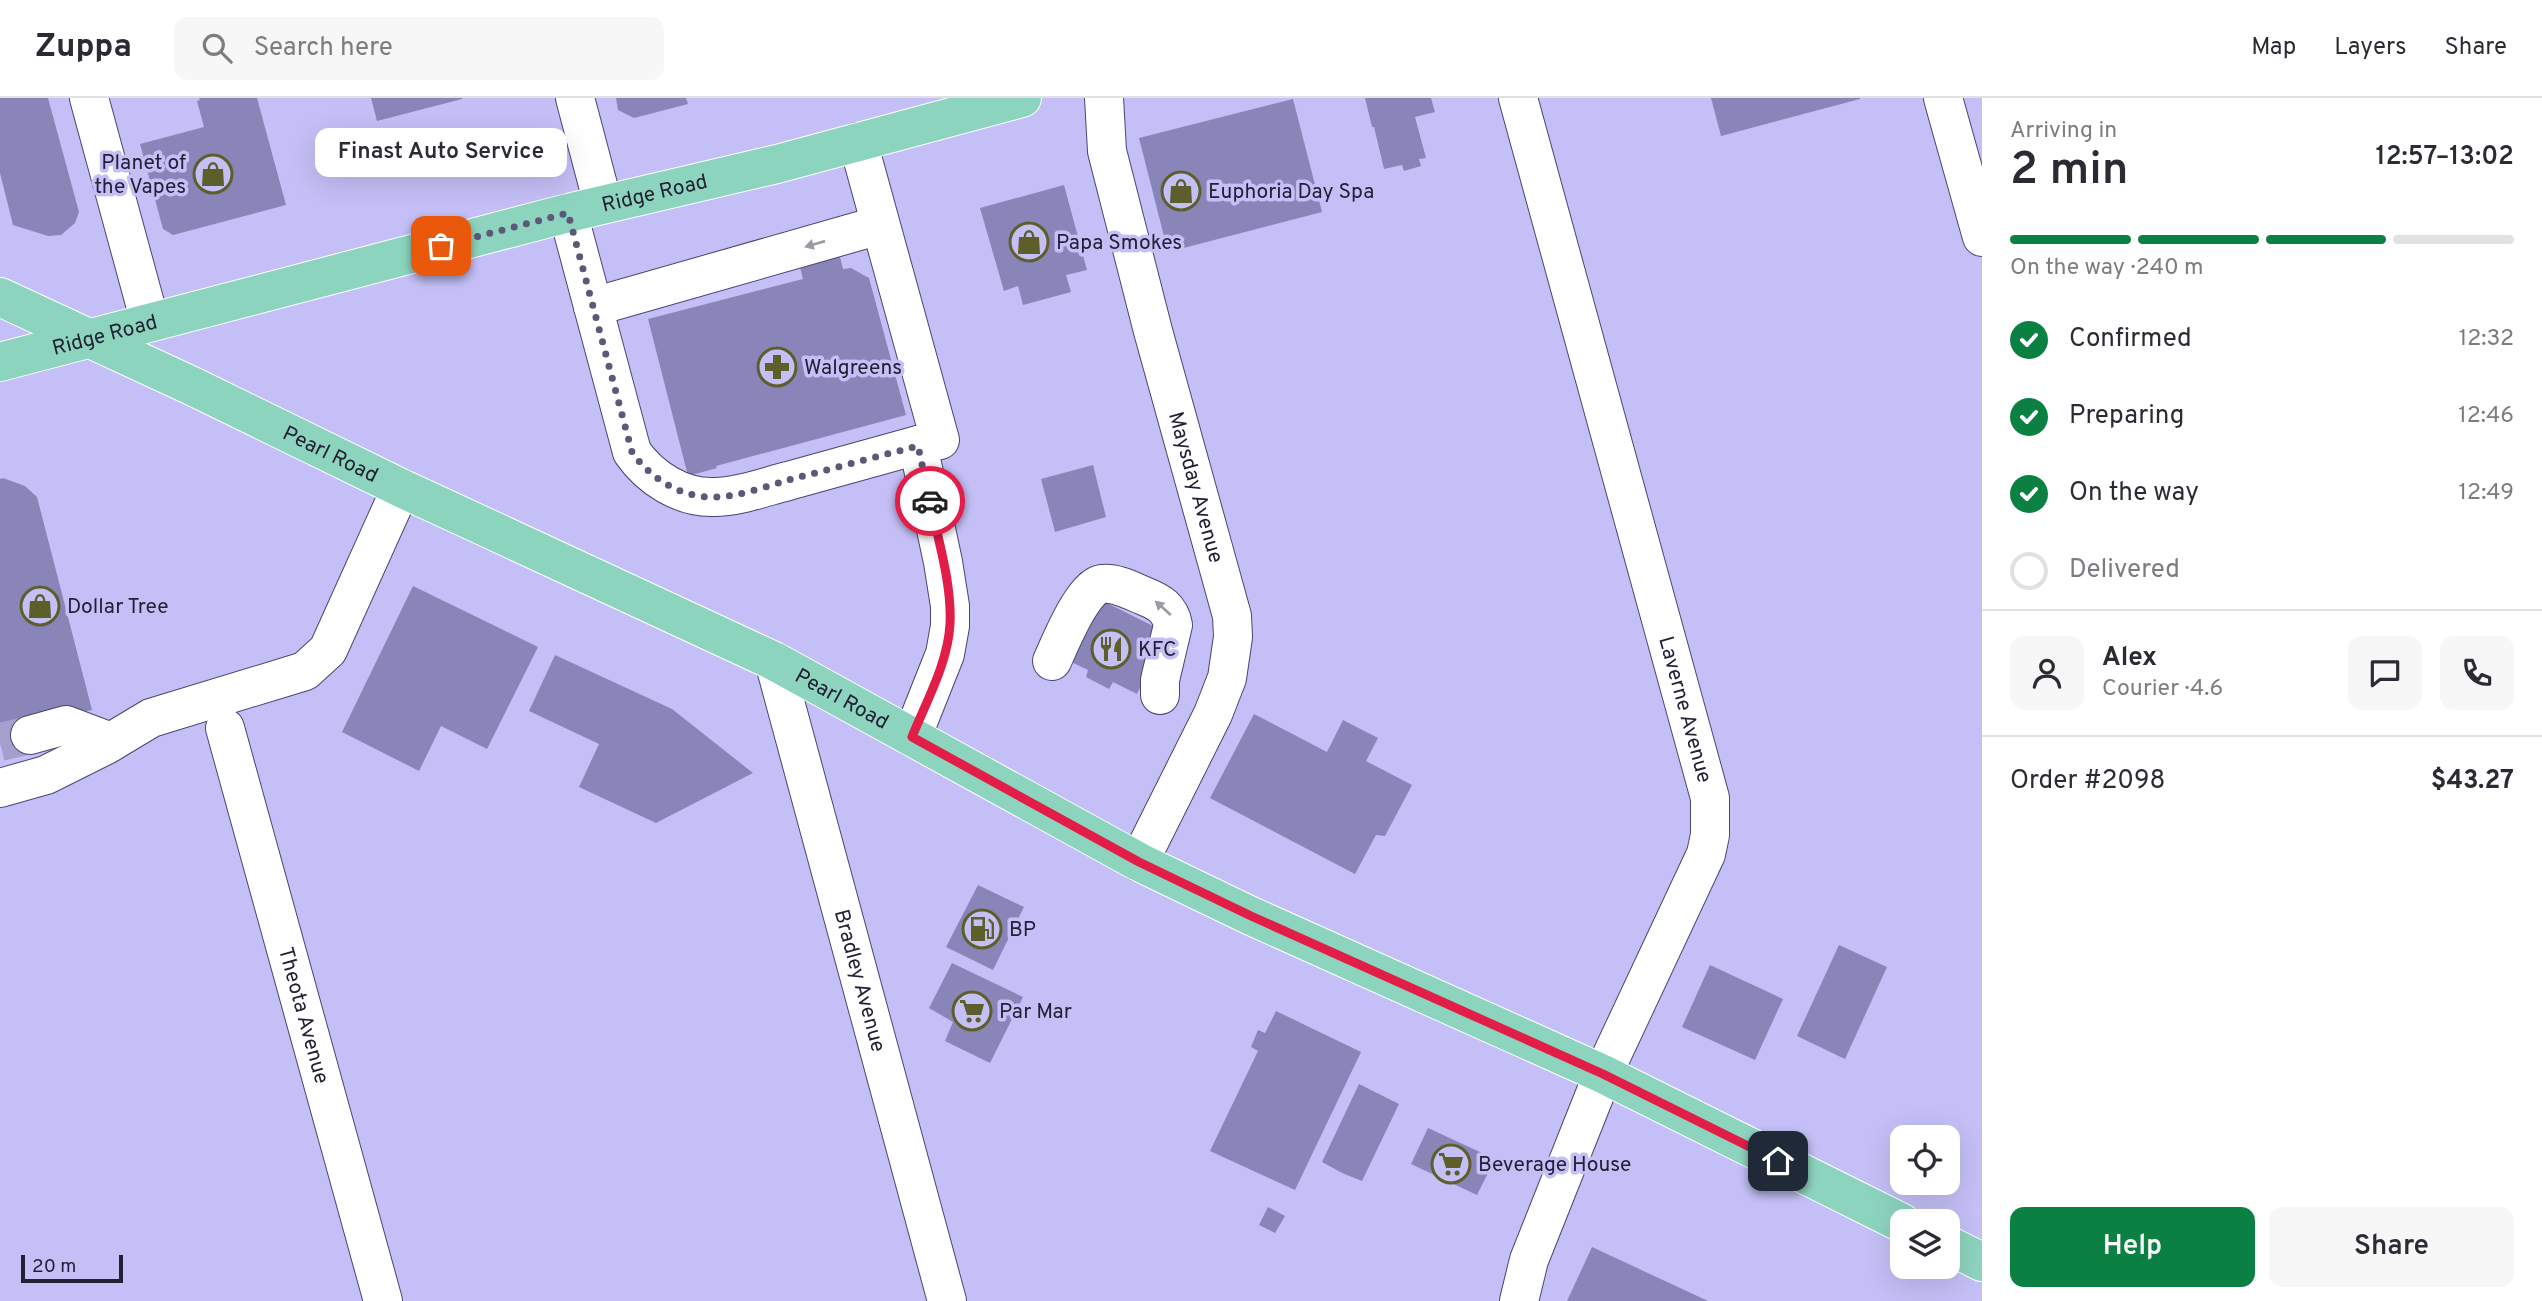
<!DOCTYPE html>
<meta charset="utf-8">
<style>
:root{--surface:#fff;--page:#f7f7f7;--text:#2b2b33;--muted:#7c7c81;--line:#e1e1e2;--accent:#0b8043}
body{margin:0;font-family:Overpass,sans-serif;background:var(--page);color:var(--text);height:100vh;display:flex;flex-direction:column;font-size:26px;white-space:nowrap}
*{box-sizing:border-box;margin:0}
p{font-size:23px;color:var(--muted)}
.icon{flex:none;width:38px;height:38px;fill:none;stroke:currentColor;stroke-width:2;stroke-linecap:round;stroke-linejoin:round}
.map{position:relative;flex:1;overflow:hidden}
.drawer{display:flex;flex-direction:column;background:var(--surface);width:560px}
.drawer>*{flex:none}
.buttons{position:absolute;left:1890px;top:1027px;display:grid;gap:14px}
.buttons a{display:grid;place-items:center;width:70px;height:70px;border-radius:14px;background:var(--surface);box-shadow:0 7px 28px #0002;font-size:35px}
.scale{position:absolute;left:21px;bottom:18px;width:102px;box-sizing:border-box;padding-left:7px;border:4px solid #222034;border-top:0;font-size:19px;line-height:24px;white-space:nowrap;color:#222034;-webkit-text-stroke:5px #c4bff6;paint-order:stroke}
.pin{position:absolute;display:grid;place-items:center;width:60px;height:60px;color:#fff;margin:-30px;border-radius:14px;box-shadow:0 4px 10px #0006}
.courier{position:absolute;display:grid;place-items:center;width:70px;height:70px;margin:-35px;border:5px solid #e11d48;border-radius:50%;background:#fff;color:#222;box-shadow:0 2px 9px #0007}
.bubble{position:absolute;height:49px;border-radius:14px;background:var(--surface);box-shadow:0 7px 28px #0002;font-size:23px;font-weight:600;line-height:49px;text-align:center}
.overview em{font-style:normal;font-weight:600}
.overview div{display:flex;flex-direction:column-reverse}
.overview{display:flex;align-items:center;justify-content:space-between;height:119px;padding:0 28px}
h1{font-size:46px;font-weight:600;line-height:52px}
.bar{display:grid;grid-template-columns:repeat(4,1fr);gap:10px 7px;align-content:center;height:84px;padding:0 28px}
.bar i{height:9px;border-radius:5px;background:var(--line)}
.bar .active{background:var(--accent)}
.bar p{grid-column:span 4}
.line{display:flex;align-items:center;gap:18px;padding:0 28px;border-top:2px solid var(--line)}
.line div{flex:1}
.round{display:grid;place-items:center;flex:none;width:74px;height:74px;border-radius:14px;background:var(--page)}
ol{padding:0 28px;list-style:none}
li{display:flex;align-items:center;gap:21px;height:77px}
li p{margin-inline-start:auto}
li .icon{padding:7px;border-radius:50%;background:var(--accent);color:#fff;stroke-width:4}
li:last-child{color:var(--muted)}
li i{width:38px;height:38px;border:4px solid var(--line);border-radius:50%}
.button{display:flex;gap:14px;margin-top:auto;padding:14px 28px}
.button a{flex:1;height:80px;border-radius:14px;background:var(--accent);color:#fff;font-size:28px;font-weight:600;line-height:80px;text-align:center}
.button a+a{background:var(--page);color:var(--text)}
header{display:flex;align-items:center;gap:42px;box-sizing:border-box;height:98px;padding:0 35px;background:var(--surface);border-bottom:2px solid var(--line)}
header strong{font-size:33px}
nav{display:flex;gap:38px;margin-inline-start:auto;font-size:24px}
.search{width:490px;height:63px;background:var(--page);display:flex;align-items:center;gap:18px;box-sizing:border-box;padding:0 24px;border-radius:14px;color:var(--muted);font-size:26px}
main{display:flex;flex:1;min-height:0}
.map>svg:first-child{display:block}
</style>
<header>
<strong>Zuppa</strong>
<div class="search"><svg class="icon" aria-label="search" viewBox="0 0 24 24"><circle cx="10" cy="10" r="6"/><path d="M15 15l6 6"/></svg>Search here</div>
<nav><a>Map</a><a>Layers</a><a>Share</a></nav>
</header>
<main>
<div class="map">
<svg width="1982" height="1203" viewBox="0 0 1982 1203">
<rect width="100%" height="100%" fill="#c4bff6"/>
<!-- building -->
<g fill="#8a85b8">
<polygon points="0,0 48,0 79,114 75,125 61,137 48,138 13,127 0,75"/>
<polygon points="199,0 257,0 286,107 173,137 163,131 140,46 204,29 197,3 200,2"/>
<polygon points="371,0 462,0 462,1 377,23"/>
<polygon points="616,0 686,0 688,6 634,20 618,12"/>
<polygon points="1365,0 1431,0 1435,14 1415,19 1426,60 1419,61 1421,68 1404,73 1402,67 1384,71 1374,29 1372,29"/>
<polygon points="1711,0 1860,0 1860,1 1721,38"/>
<polygon points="1293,1 1322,114 1168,154 1139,40"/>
<polygon points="1064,87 1087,172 1066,177 1071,194 1023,207 1018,188 1004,193 980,110"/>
<polygon points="837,147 843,171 851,170 869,180 906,317 716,368 717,370 688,378 648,221 803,181 797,157"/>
<polygon points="1093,367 1106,419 1055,434 1041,381"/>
<polygon points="3,380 25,388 37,399 92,612 27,626 30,650 7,657 3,654 0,645 0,381"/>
<polygon points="413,488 538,549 487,651 441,628 419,673 342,634"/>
<polygon points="1093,498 1167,535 1137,596 1113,584 1109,591 1086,579 1088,572 1063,560"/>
<polygon points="555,557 672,611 753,675 656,725 579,689 599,646 529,613"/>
<polygon points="1254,616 1327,654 1343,622 1378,640 1366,663 1412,687 1385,738 1376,737 1355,776 1210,700"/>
<polygon points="978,787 1024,809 993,872 946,849"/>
<polygon points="1839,847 1887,869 1845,961 1797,938"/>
<polygon points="952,865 1023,899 990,965 945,943 953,924 929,910"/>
<polygon points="1710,867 1783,901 1755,962 1682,929"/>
<polygon points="1276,913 1361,954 1295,1092 1210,1053 1258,953 1251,949 1258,932 1265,935"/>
<polygon points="1359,986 1399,1006 1362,1083 1342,1075 1322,1064"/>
<polygon points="1428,1030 1495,1061 1477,1097 1411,1066"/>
<polygon points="1268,1109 1285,1118 1275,1135 1259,1127"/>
<polygon points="1592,1149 1708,1203 1567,1203"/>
</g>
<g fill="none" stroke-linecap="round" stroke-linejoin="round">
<!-- minor-tunnel -->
<polyline stroke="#a49fcf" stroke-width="38" stroke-dasharray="38 19" stroke-linecap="butt" points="0,644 30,637"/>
<defs>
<g id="minor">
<polyline points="89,0 150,224"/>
<polyline points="575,0 603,106"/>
<path id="s1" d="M1104,0L1107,53L1153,233L1224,489L1232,518L1233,539L1227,580L1213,616L1139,764"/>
<path id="s2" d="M1518,0L1710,700V737L1706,756L1603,976L1529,1162L1519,1203"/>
<polyline points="1943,0 1982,139"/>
<polyline points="858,44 940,342 918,347 943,464 950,508 950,528 945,556 912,639"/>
<path d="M568,115L632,354C650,380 681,400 714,399C738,399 764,389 788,383C831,371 875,359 918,347"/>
<polyline points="593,209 880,127"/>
<path id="s3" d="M774,563L947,1203"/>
<path d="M1052,563C1060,546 1083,488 1102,486C1115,484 1132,493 1144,498C1159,504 1170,510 1173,527L1160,582V597"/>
<path id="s4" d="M225,630L383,1203"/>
<polyline points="30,637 66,627 111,644"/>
<polyline points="0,690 46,677 106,647 151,620 305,573 328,552 401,390"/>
</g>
<g id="major">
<path id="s5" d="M0,199L192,288L401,390L774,563L1139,764L1251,818L1603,976L1902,1125"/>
<path id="s6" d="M0,264L568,115L777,66L1022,0"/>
<polyline points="1948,1147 1982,1164"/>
</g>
</defs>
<!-- minor casing -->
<use href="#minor" stroke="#4b4574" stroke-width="40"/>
<!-- major casing -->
<use href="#major" stroke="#fff" stroke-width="40"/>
<!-- minor -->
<use href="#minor" stroke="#fff" stroke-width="38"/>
<!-- major -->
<use href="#major" stroke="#8dd4be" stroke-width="38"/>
</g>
<!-- one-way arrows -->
<defs><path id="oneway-solid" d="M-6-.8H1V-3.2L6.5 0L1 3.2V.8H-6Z" transform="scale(1.75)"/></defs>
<g fill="#9c9ba4">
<use href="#oneway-solid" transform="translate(815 146) rotate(164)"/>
<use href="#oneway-solid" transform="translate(1163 510) rotate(-138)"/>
</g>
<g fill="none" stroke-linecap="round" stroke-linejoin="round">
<!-- done -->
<path stroke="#5b5878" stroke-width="7" stroke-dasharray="0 12.6" d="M441,148L568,115L632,354C650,380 681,400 714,399C738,399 764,389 788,382C831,371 875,359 918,348L930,403"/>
<!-- route -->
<path stroke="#e11d48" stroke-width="9" d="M930,403C938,442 952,486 950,526C948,565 926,604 912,639L1139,764L1251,818L1603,976L1778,1063"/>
</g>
<!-- icons -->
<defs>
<symbol id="shop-ring" viewBox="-11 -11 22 22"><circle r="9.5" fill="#c4bff6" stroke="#5e5e2b" stroke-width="1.5"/><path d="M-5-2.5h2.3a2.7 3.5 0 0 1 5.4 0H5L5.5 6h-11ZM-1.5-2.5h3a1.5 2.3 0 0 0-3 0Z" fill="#5e5e2b"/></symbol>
<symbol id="pharmacy-ring" viewBox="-11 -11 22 22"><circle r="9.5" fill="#c4bff6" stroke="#5e5e2b" stroke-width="1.5"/><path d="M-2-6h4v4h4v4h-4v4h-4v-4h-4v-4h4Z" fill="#5e5e2b"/></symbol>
<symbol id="restaurant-ring" viewBox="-11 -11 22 22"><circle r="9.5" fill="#c4bff6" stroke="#5e5e2b" stroke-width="1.5"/><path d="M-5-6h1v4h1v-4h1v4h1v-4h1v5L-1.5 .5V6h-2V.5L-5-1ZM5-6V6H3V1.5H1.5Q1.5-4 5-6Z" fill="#5e5e2b"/></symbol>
<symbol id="fuel-ring" viewBox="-11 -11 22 22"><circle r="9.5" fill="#c4bff6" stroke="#5e5e2b" stroke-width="1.5"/><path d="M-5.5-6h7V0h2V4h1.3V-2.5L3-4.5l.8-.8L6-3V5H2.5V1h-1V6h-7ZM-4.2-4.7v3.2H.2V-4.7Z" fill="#5e5e2b"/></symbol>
<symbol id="supermarket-ring" viewBox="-11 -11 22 22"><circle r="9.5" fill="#c4bff6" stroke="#5e5e2b" stroke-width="1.5"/><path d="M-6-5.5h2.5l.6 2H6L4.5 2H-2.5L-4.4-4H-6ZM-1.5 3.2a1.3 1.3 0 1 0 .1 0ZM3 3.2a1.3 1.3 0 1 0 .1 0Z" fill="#5e5e2b"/></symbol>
</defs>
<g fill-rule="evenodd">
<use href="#shop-ring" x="191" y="54" width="44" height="44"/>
<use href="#shop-ring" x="1159" y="71" width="44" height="44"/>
<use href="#shop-ring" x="1007" y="122" width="44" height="44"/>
<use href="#pharmacy-ring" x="755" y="247" width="44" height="44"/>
<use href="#shop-ring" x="18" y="486" width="44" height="44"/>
<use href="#restaurant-ring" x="1089" y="529" width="44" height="44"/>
<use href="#fuel-ring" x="960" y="809" width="44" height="44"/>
<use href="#supermarket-ring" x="950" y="891" width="44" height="44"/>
<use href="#supermarket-ring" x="1429" y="1044" width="44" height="44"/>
</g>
<g text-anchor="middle" stroke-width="7" stroke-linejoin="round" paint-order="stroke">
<!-- poi labels -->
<g font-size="21" fill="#222034" stroke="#c4bff6" text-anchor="start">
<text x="186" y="71" text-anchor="end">Planet of<tspan x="186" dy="24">the Vapes</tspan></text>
<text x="1208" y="100">Euphoria Day Spa</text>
<text x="1056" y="151">Papa Smokes</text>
<text x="804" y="276">Walgreens</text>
<text x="67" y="515">Dollar Tree</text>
<text x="1138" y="558">KFC</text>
<text x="1009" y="838">BP</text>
<text x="999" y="920">Par Mar</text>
<text x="1478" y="1073">Beverage House</text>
</g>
<!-- street labels -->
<g font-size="21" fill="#222034" stroke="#c4bff6">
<text dy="7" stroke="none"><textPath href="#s6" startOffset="676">Ridge Road</textPath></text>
<text dy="7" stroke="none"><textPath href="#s6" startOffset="108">Ridge Road</textPath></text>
<text dy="7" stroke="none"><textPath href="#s5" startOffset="366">Pearl Road</textPath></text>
<text dy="7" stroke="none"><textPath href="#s1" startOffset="401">Maysday Avenue</textPath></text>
<text dy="7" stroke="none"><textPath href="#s5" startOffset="933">Pearl Road</textPath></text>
<text dy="7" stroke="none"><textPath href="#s2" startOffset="634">Laverne Avenue</textPath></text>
<text dy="7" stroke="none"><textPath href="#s3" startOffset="331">Bradley Avenue</textPath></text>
<text dy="7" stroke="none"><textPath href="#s4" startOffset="298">Theota Avenue</textPath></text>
</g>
</g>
</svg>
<div class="buttons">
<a><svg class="icon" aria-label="locate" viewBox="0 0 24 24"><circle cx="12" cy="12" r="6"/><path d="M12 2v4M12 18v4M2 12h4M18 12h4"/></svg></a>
<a><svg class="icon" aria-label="layers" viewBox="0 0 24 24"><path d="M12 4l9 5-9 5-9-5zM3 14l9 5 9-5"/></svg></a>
</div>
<div class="scale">20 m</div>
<div class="pin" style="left:441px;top:148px;background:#ea580c"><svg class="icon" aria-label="bag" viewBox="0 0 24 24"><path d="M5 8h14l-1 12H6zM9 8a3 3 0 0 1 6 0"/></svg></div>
<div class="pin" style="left:1778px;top:1063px;background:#1f2937"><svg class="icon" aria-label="home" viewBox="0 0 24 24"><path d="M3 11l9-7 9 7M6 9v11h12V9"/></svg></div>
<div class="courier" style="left:930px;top:403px"><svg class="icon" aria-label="car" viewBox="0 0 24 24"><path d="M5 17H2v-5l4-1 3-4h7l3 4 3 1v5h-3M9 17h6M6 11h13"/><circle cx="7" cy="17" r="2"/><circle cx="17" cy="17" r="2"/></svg></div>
<div class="bubble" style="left:315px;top:30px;width:252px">Finast Auto Service</div>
</div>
<section class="drawer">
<div class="overview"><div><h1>2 min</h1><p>Arriving in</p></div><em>12:57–13:02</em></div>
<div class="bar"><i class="active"></i><i class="active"></i><i class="active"></i><i></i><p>On the way · 240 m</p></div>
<ol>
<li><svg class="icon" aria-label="check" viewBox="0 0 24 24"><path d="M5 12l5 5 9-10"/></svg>Confirmed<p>12:32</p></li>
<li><svg class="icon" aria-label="check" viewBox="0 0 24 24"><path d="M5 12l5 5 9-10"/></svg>Preparing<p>12:46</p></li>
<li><svg class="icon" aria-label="check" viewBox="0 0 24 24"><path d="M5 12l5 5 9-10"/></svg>On the way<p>12:49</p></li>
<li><i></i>Delivered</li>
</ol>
<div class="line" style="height:126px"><a class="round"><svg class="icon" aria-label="person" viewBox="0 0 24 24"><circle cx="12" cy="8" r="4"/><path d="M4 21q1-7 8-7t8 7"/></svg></a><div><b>Alex</b><p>Courier · 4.6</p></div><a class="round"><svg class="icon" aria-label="chat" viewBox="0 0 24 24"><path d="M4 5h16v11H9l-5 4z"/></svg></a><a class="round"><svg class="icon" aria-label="phone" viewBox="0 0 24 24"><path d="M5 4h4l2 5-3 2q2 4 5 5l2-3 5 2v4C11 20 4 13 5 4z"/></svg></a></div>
<div class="line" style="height:91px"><div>Order #2098</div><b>$43.27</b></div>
<div class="button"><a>Help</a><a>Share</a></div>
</section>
</main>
